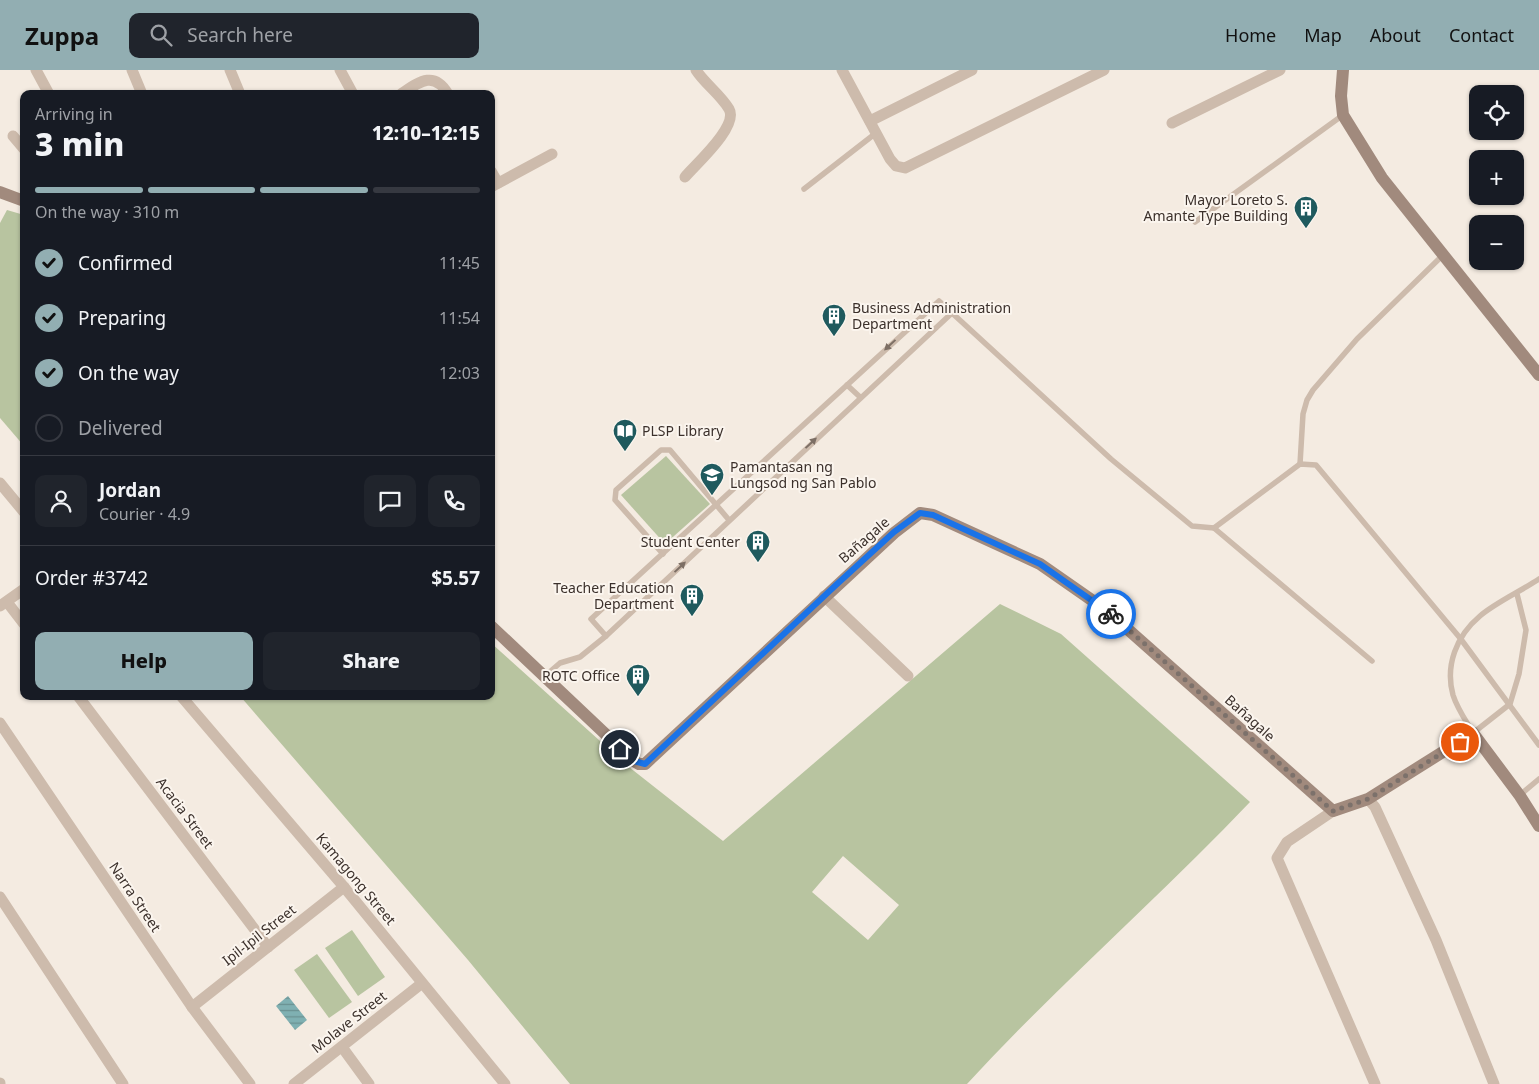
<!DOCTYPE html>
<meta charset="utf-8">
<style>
:root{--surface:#171b24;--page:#20242c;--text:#f1f3f6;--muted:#9ea1a6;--line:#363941;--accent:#92aeb2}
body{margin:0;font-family:"Noto Sans",sans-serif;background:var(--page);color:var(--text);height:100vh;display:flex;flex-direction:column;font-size:19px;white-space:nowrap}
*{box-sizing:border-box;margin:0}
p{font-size:16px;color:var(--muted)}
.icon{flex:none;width:28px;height:28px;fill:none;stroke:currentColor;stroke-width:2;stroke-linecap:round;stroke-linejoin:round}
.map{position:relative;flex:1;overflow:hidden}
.drawer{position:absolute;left:20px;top:20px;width:475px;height:610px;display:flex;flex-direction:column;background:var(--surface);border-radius:10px;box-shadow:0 1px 4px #0004}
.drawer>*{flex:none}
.controls{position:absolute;left:1469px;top:15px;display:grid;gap:10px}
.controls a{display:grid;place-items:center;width:55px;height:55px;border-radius:10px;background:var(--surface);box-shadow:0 1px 4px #0004;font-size:25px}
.pin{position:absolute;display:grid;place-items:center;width:42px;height:42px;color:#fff;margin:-21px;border:2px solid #fff;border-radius:50%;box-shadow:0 1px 5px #0007}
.courier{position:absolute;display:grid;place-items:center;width:50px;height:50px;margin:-25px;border:4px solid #1a73e8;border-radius:50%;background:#fff;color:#222;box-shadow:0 1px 6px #0007}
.headline em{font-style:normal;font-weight:800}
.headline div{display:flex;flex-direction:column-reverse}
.headline{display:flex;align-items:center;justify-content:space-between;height:85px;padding:0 15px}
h1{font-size:32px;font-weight:800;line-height:38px}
.bar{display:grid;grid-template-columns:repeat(4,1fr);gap:8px 5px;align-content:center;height:60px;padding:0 15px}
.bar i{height:6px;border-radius:4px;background:var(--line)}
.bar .current{background:var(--accent)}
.bar p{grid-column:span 4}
.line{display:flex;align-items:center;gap:12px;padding:0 15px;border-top:1px solid var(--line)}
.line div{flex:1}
.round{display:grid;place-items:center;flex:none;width:52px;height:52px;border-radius:10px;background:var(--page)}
ol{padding:0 15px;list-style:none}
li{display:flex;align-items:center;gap:15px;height:55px}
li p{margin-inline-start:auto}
li .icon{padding:5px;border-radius:50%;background:var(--accent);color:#111;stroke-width:4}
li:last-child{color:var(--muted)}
li i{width:28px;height:28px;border:2px solid var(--line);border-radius:50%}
.primary-button{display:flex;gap:10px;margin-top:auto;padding:10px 15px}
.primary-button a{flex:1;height:58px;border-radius:10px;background:var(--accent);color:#111;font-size:20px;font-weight:800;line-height:58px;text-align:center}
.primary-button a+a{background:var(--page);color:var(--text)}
header{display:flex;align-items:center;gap:30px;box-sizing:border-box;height:70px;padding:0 25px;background:var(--accent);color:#111}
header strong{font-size:24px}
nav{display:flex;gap:28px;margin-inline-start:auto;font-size:18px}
.search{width:350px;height:45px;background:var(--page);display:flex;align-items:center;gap:12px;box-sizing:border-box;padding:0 18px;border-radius:10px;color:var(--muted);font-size:19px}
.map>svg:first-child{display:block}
</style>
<header>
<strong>Zuppa</strong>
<div class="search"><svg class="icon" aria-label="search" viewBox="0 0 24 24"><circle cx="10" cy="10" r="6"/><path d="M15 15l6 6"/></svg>Search here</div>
<nav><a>Home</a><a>Map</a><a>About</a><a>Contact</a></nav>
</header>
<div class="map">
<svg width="1539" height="1014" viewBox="0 0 1539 1014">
<defs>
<pattern id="water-rules" width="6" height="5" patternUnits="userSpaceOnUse" patternTransform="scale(1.25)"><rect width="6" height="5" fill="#7fb0b2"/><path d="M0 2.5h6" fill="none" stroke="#699091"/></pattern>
</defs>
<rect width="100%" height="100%" fill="#f4ebe1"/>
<!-- grass -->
<g fill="#b8c4a0" fill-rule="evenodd">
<polygon points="7,140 24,145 24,376 0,348 0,153"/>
<polygon points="666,386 710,434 665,474 621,425"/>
<path d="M1000,534L1061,564L1250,732C1158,829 1057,916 967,1014H570L468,890L240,626H491V573L629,697L723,771ZM843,786L899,835L868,870L812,822Z"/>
<polygon points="352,860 385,907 358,926 325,878"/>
<polygon points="317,884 352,932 329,948 294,900"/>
</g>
<!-- water -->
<polygon fill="url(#water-rules)" points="288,926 307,950 295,960 276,936"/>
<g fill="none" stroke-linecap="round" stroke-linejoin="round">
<!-- lane -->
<g stroke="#cdbbac" stroke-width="5.5">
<polyline points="804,119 876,63"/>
<polyline points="1195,152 1343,45"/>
<polyline points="847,315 860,327"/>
<polyline points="1300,394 1303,344 1307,330 1313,320 1357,269 1442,186"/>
<polyline points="1214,458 1372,591"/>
<polyline points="663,484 615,430 616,420 661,380 670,380 729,450"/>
<path d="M1517,524L1526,560L1519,604L1510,634L1473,663C1466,651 1457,638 1453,625C1445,596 1456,566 1480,546C1495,533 1521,521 1539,509"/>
<polyline points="606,566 591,549 939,231 1111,389 1192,456 1214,458 1300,394 1316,395 1460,568 1539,675"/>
<polyline points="545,606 560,593 580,587 606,566 953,242"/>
<polyline points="1520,725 1539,709"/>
</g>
<!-- street -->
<g stroke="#cdbbac" stroke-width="11">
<polyline points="36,0 49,24"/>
<polyline points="132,0 142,24"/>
<polyline points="230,0 240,24"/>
<polyline points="340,0 353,24"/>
<polyline points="842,0 890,89 896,96 905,98 1104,0"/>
<path d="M401,24C419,12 434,0 448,24"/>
<polyline points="870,51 972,0"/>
<polyline points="1172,53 1280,0"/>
<polyline points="13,66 24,79"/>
<polyline points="491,101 498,113"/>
<path d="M685,107C696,94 739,56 729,39C720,24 705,14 696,0"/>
<polyline points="491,117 552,84"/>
<polyline points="0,413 24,442"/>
<polyline points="824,526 908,606"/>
<polyline points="7,532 24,554"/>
<polyline points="0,536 24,519"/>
<polyline points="78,626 268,877"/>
<polyline points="181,626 344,817 505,1014"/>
<polyline points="0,653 192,937 250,1014"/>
<polyline points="1368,729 1375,737 1436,870 1494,1014"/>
<polyline points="1333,741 1287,772 1277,788 1375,1014"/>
<polyline points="0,827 123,1014"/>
<polyline points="192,937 344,817"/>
<polyline points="342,977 369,1014"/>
<polyline points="0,1013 0,1014"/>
<polyline points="294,1014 421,914"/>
</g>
<!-- secondary -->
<g stroke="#a18a7d" stroke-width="12">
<polyline points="1343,0 1341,26 1343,45 1382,108 1539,305"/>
<polyline points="0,122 24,131"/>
<polyline points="491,556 634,691 639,694 645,694 894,463 920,443 933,445 1040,494 1106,540 1333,741 1368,729 1473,663 1520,726 1539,756"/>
</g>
</g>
<!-- one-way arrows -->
<defs><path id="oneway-solid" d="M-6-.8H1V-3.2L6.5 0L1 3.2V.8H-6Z" transform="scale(1.25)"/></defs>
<g fill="#7d6f65">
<use href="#oneway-solid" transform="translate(890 275) rotate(137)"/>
<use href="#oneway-solid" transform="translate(811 373) rotate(-43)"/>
<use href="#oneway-solid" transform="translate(680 497) rotate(-43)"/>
</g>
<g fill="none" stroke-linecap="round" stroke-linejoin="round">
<!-- done -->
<polyline stroke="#7c716b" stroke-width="5" stroke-dasharray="0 9" points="1111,544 1333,741 1368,729 1460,672"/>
<!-- route -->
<polyline stroke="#1a73e8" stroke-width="6" points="620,679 634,691 645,694 836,515 894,462 920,443 933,445 1040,494 1111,544"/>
</g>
<!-- icons -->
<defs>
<symbol id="building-pin" viewBox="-11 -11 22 30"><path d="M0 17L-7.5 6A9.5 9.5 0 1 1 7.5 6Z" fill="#1f5a5e" stroke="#fbf5ee"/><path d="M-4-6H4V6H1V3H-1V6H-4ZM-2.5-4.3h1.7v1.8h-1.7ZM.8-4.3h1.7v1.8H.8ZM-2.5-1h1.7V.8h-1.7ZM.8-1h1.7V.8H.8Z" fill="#fff"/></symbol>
<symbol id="library-pin" viewBox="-11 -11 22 30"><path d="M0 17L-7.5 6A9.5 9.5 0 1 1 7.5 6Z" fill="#1f5a5e" stroke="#fbf5ee"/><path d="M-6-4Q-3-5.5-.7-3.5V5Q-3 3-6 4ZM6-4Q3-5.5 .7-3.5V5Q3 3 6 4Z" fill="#fff"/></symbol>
<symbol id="university-pin" viewBox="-11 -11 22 30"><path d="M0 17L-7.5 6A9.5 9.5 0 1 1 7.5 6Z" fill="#1f5a5e" stroke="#fbf5ee"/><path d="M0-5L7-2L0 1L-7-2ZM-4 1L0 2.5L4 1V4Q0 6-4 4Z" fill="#fff"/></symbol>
</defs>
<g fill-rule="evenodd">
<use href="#building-pin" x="1292" y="124" width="28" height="38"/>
<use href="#building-pin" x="820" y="232" width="28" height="38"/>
<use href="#library-pin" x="611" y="347" width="28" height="38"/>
<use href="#university-pin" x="698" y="391" width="28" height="38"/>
<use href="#building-pin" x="744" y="458" width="28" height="38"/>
<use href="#building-pin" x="678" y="512" width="28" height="38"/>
<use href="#building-pin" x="624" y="592" width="28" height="38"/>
</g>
<g text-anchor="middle" stroke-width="4" stroke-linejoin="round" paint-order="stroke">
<!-- poi labels -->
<g font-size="14" fill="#3b302b" stroke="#fbf5ee" text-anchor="end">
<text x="1288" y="135">Mayor Loreto S.<tspan x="1288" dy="16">Amante Type Building</tspan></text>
<text x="852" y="243" text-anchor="start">Business Administration<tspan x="852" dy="16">Department</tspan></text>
<text x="642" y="366" text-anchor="start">PLSP Library</text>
<text x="730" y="402" text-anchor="start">Pamantasan ng<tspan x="730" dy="16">Lungsod ng San Pablo</tspan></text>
<text x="740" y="477">Student Center</text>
<text x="674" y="523">Teacher Education<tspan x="674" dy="16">Department</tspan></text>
<text x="620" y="611">ROTC Office</text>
</g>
<!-- street labels -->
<g font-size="14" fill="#3b302b" stroke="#fbf5ee">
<text transform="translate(864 470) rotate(-41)" y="5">Bañagale</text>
<text transform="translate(1250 648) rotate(42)" y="5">Bañagale</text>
<text transform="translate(185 743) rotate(53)" y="5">Acacia Street</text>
<text transform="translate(356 809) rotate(50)" y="5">Kamagong Street</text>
<text transform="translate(135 827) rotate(56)" y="5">Narra Street</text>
<text transform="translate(259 865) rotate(-38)" y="5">Ipil-Ipil Street</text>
<text transform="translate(349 952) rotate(-38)" y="5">Molave Street</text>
</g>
</g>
</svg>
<div class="controls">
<a><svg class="icon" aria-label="locate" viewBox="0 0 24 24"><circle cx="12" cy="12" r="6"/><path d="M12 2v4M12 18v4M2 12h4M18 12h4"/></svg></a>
<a>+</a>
<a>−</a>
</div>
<div class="pin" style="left:1460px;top:672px;background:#ea580c"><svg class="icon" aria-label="bag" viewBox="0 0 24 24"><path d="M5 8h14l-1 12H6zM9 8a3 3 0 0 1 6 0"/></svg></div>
<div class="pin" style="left:620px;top:679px;background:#1f2937"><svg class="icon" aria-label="home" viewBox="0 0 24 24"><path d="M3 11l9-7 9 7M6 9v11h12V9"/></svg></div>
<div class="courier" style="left:1111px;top:544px"><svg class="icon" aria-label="bike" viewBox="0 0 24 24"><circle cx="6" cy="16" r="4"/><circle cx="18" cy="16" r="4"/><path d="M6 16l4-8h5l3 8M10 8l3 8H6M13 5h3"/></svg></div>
<section class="drawer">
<div class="headline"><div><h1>3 min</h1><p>Arriving in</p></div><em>12:10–12:15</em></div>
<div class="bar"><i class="current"></i><i class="current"></i><i class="current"></i><i></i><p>On the way · 310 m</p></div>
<ol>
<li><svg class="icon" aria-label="check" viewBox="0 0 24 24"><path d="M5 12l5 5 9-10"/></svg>Confirmed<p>11:45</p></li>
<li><svg class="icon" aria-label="check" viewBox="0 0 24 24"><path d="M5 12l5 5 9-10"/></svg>Preparing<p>11:54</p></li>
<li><svg class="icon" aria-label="check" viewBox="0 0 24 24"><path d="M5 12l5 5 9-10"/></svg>On the way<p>12:03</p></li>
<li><i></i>Delivered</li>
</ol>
<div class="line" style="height:90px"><a class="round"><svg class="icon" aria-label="person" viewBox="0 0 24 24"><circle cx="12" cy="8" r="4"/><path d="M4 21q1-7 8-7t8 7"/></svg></a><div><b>Jordan</b><p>Courier · 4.9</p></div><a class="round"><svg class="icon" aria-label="chat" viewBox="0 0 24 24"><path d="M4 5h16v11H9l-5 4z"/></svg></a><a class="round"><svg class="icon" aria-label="phone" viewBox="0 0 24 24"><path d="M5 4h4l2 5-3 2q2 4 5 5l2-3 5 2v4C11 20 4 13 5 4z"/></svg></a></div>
<div class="line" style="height:65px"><div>Order #3742</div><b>$5.57</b></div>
<div class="primary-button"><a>Help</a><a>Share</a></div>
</section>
</div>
